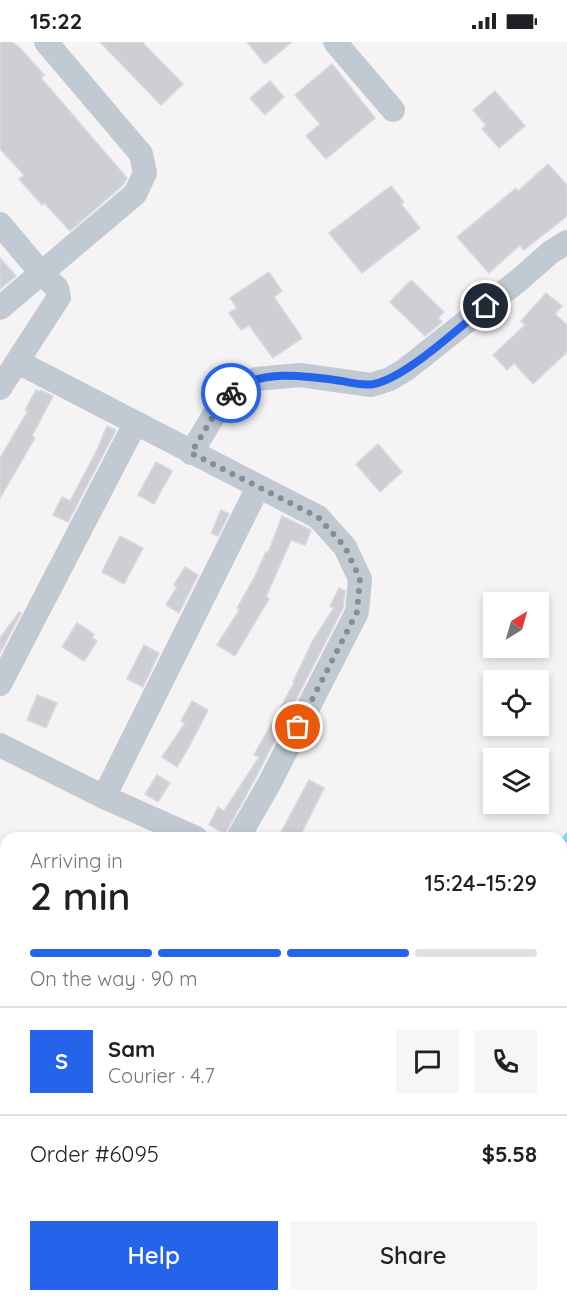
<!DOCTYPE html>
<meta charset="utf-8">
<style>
:root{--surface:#fff;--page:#f6f6f6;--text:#202124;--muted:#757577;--line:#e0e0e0;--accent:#2563eb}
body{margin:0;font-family:Quicksand,sans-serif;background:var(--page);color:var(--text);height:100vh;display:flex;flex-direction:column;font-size:22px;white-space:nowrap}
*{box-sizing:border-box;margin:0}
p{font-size:20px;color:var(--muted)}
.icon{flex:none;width:33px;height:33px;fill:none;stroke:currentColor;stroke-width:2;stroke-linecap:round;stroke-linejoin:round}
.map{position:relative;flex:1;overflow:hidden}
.drawer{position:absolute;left:0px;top:790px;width:567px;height:470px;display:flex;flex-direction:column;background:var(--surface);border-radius:18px 18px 0 0;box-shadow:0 3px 9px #0003}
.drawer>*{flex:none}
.needle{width:39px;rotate:37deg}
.fabs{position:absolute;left:483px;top:550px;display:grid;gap:12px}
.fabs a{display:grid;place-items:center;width:66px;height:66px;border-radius:0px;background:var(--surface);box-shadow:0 3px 9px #0003;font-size:30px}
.pin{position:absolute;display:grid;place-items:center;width:51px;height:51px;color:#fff;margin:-26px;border:3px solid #fff;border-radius:50%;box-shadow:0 2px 6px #0007}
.courier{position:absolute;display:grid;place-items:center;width:60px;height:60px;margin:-30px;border:4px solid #2563eb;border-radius:50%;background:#fff;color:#222;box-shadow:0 2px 8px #0007}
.summary em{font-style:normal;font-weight:600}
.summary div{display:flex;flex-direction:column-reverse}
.summary{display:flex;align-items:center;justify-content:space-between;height:102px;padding:0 30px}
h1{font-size:39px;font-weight:600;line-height:45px}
.bar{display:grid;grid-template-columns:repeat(4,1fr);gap:9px 6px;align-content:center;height:72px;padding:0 30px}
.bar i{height:8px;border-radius:4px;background:var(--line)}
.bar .active{background:var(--accent)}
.bar p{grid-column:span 4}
.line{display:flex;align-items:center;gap:15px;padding:0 30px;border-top:2px solid var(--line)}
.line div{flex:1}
.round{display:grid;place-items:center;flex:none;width:63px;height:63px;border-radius:0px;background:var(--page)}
.cta{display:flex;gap:12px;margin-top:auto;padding:12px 30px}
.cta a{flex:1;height:69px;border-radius:0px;background:var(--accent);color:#fff;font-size:24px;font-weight:600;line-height:69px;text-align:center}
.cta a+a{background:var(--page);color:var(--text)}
.status{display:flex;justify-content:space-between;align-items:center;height:42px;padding:0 30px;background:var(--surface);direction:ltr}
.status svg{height:16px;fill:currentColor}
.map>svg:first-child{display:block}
</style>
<div class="status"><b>15:22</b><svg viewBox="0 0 49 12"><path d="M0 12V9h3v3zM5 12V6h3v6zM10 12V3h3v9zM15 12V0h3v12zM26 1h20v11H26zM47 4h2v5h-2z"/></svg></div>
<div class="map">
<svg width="567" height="1259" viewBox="0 0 567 1259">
<rect width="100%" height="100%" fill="#f5f3f3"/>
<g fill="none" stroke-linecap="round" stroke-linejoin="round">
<!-- stream -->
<g stroke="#90daee" stroke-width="6">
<polyline points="561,802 567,794"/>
<polyline points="372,1259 374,1254"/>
</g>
</g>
<!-- building -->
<g fill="#cdcfd5" stroke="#d7d9de" stroke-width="1.5">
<polygon points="0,0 12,0 21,7 44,33 41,36 127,136 123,143 70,189 44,161 42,163 19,137 24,133 0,107"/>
<polygon points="100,0 142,0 183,42 161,63"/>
<polygon points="247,0 292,0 265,22"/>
<polygon points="332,22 375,76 326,117 306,94 320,82 295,53"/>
<polygon points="270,39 284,55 265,73 250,56"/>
<polygon points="495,49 525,84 499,106 482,87 486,83 473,68"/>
<polygon points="548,122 567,143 567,174 524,208 520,203 489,231 457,195 516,146 518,149"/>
<polygon points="391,144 404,160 401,162 420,186 362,231 329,191"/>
<polygon points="0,216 16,234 0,247"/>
<polygon points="269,230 282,249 274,255 302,296 273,316 249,283 241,288 229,271 237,266 230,256"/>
<polygon points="411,238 444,270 438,276 442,280 425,294 390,260"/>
<polygon points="546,251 562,264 555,272 567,283 567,310 533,342 514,321 507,328 493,313 525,283 521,279"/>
<polygon points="36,348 40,350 41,348 53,354 32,394 35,396 0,456 0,416 28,369 25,368"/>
<polygon points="107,384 116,388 68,480 53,473 62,455 70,459 97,408"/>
<polygon points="378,402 402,430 380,450 356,422"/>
<polygon points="156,420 172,429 154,462 138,453"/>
<polygon points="221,468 229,472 218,494 211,491"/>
<polygon points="282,474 311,488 305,503 291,498 266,555 269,557 235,614 217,603 240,567 237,566 254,536 266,510 268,511"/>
<polygon points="120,494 143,506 124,542 102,530"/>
<polygon points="185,525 198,533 179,571 166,563 177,545 174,543"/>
<polygon points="339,546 345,549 343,566 256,735 225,792 209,783 218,765 224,769 259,715 254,713 294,641 293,640 313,598 334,566 330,564"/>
<polygon points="19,570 21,571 0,611 0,596"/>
<polygon points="77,581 94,592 92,596 97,599 84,619 62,605"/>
<polygon points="144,603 159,611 143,645 127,637"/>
<polygon points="37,653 57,661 46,686 27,678"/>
<polygon points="192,659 208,668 189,705 177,725 162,715 185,681 181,679"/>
<polygon points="157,733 170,741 158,760 145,752"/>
<polygon points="309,738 324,746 299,796 278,796"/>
</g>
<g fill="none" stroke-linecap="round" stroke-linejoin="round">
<!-- minor -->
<g stroke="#c1cad2" stroke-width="24">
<polyline points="335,0 393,68"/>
<polyline points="0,182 42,232 57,246 59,255 0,346"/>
<polyline points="0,266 135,152 145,131 141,112 46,0"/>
<polyline points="18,320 318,475 345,505 360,537 357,570 269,742 238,796"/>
<polyline points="191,411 222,360 236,347 256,337 300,333 371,343 390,337 405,328 519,238 551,210 567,200"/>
<polyline points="0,642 135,382"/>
<polyline points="0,703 104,755 196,796"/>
<polyline points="104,755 258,445"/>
<polyline points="561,829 567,826"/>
<polyline points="0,1100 6,1097"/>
<polyline points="29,1259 29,1254"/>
<polyline points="189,1259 190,1254"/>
</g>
</g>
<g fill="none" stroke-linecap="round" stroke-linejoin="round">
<!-- done -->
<polyline stroke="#868d94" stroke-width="6" stroke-dasharray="0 10.8" points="231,351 222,360 191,411 318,475 345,505 360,537 357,570 298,685"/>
<!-- route -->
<path stroke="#2563eb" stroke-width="8" d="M231,351C258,326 308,334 342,339C351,341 364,344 374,342C407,335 458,286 486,264"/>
</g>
</svg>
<div class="fabs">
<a><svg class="needle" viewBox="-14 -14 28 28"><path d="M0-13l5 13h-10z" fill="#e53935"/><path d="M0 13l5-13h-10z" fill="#757577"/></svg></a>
<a><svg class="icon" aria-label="locate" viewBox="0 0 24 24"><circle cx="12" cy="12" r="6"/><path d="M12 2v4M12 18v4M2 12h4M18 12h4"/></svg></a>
<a><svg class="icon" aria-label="layers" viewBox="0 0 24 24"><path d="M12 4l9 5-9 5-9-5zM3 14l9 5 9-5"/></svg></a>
</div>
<div class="pin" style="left:298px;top:685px;background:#ea580c"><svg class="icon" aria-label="bag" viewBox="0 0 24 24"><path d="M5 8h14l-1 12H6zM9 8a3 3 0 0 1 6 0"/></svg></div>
<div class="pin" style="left:486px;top:264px;background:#1f2937"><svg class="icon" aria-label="home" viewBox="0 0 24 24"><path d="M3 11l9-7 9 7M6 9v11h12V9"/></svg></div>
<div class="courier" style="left:231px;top:351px"><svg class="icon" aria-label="bike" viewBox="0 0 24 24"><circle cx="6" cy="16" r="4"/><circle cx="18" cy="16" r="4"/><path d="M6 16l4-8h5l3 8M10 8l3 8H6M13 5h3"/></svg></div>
<section class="drawer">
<div class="summary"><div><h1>2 min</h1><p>Arriving in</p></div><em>15:24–15:29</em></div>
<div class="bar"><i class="active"></i><i class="active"></i><i class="active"></i><i></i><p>On the way · 90 m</p></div>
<div class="line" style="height:108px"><b class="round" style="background:var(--accent);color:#fff">S</b><div><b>Sam</b><p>Courier · 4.7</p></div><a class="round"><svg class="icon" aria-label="chat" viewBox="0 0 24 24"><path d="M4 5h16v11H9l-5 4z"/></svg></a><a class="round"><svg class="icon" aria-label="phone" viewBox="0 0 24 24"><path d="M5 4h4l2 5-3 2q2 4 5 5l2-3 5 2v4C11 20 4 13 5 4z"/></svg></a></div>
<div class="line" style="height:78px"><div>Order #6095</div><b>$5.58</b></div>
<div class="cta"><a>Help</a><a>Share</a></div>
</section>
</div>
